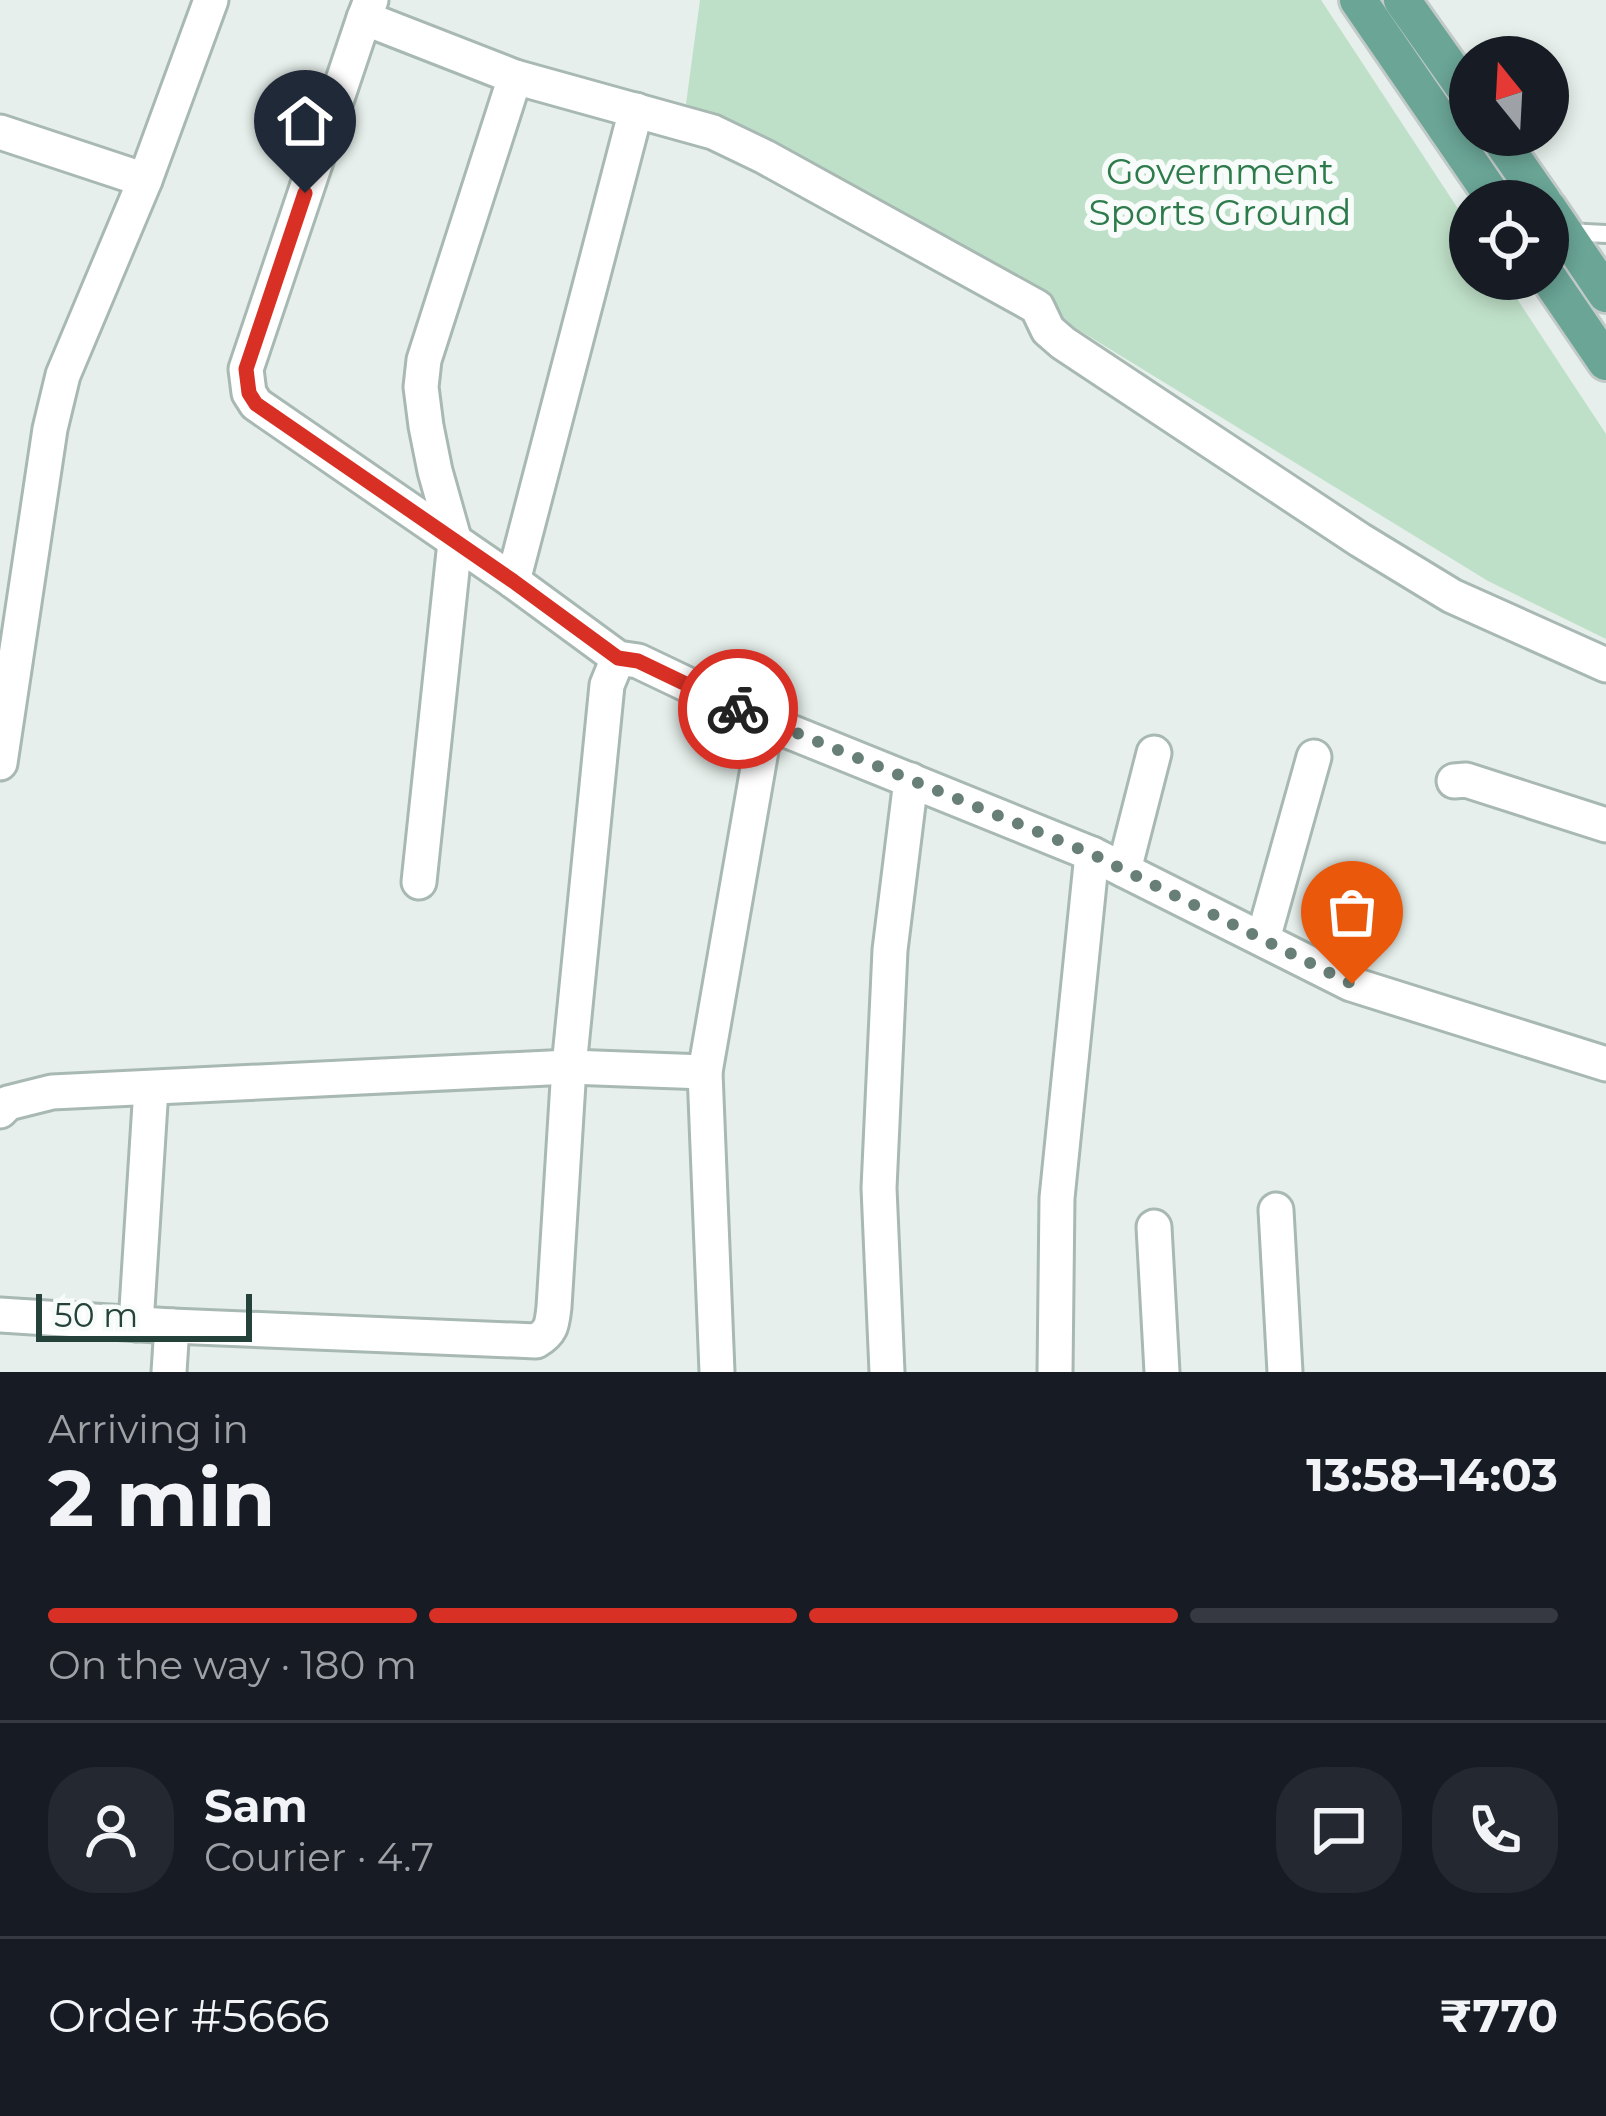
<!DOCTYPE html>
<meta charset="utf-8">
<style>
:root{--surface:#171b24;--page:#242831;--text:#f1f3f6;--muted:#9ea1a6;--line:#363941;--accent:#d93025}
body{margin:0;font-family:Montserrat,sans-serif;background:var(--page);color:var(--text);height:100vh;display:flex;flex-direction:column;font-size:45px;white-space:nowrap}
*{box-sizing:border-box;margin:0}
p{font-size:39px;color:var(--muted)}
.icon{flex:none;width:66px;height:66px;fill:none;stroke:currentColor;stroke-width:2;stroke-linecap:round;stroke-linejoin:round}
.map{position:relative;height:1372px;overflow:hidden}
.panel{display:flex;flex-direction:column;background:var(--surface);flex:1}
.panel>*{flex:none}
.needle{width:78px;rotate:342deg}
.controls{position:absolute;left:1449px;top:36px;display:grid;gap:24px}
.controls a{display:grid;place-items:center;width:120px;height:120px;border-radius:50%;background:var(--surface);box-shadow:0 6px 18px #0003;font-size:60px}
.scale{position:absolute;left:36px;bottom:30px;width:216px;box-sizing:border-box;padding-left:12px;border:6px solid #24423a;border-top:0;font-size:33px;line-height:42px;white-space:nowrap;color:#24423a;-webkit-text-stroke:9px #f7fbf9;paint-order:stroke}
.pin{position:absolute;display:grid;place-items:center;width:102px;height:102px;color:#fff;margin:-123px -51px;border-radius:50% 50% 50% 0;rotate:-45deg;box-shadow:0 0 12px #0007}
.pin .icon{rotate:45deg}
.courier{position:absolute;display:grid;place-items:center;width:120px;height:120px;margin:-60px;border:9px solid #d93025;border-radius:50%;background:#fff;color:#222;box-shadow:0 3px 15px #0007}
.headline em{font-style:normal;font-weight:700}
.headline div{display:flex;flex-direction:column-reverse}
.headline{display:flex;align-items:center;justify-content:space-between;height:204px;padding:0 48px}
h1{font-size:78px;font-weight:700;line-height:90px}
.bar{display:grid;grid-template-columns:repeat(4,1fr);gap:18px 12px;align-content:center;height:144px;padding:0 48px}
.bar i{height:15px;border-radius:9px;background:var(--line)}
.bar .selected{background:var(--accent)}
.bar p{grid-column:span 4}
.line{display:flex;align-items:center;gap:30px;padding:0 48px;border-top:3px solid var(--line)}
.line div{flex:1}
.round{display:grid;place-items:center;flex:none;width:126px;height:126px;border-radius:48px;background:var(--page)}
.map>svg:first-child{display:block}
</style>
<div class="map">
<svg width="1606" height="1372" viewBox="0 0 1606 1372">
<rect width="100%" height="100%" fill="#e6efeb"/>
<!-- green -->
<polygon fill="#bfe0c8" points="700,0 1321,0 1470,227 1470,279 1504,279 1606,434 1606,639 1488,581 782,148 686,104"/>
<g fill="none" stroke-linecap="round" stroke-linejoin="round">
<defs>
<polyline id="service" points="1566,232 1606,234"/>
<g id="minor">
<polyline points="371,0 364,18 515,77 424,360 421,387 426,426 435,471 455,542 419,882"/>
<polyline points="364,18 246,369 249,393 256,404 513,581 618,658 638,661 766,722 1092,854 1351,984 1606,1064"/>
<polyline points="515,77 713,132 765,157 1037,307 1048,330 1063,343 1360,540 1452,596 1606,665"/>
<polyline points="0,132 145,180"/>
<polyline points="513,581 636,110"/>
<polyline points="0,763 50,429 63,375 145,180 211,0"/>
<polyline points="1454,781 1466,780 1606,825"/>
<polyline points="1124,870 1154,753"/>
<polyline points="1263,939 1314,757"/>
<polyline points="0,1111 8,1103 52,1092 569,1067 705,1072"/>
<polyline points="1276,1210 1285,1372"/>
<polyline points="1154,1227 1162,1372"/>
<polyline points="0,1315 172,1326 169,1372"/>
<polyline points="136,1324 151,1088"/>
<path d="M172,1326L536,1341C552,1332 552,1324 554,1307L569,1067L607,685L618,658"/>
<polyline points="717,1372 705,1072 766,722"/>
<polyline points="887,1372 879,1188 890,950 911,780"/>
<polyline points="1055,1372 1057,1198 1092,854"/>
</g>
<g id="primary">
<polyline points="1358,0 1496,201"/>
<polyline points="1402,0 1470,96"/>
<polyline points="1497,135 1543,201"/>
<polyline points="1548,208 1606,294"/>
<polyline points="1548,277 1606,362"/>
</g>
</defs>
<!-- service casing -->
<use href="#service" stroke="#a8b8b2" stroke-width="22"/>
<!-- minor casing -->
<use href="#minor" stroke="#a8b8b2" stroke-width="39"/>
<!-- primary casing -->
<use href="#primary" stroke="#c2cac8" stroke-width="42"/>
<!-- service -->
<use href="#service" stroke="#fff" stroke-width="16"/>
<!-- minor -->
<use href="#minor" stroke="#fff" stroke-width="33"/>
<!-- primary -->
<use href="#primary" stroke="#6aa596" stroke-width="36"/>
</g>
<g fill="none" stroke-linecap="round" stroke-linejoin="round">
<!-- done -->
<polyline stroke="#687f78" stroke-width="12" stroke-dasharray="0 21.6" points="738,709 1092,854 1352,984"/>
<!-- route -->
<polyline stroke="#d93025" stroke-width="15" points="305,193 246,369 249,393 256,404 513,581 618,658 638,661 738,709"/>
</g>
<g text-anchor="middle" stroke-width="12" stroke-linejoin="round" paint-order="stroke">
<!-- park labels -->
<g font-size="36" fill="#2d7a4b" stroke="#f7fbf9">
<text x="1220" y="184">Government<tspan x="1220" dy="41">Sports Ground</tspan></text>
</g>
</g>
</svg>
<div class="controls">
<a><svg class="needle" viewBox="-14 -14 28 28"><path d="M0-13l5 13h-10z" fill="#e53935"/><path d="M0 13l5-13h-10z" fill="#9ea1a6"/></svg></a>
<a><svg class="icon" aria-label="locate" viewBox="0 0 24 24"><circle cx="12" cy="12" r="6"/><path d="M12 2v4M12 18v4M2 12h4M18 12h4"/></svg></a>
</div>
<div class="scale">50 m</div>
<div class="pin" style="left:1352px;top:984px;background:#ea580c"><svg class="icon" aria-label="bag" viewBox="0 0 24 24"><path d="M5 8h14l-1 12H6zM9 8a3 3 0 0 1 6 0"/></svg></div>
<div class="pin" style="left:305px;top:193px;background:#1f2937"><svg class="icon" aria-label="home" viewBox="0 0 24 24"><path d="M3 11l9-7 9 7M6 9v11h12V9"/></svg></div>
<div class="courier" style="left:738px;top:709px"><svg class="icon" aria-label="bike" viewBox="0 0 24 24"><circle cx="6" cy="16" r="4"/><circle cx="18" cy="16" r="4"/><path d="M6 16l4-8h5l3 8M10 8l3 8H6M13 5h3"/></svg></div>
</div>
<section class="panel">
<div class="headline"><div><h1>2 min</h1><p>Arriving in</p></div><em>13:58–14:03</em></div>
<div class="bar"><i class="selected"></i><i class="selected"></i><i class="selected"></i><i></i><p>On the way · 180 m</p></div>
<div class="line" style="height:216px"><a class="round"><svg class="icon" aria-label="person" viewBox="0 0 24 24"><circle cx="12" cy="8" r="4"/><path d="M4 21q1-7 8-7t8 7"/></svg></a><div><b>Sam</b><p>Courier · 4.7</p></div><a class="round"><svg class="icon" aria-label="chat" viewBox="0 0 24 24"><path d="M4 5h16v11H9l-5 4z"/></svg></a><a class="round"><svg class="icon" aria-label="phone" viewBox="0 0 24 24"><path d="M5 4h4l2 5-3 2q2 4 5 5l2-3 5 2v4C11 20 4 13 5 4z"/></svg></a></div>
<div class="line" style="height:156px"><div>Order #5666</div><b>₹770</b></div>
</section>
